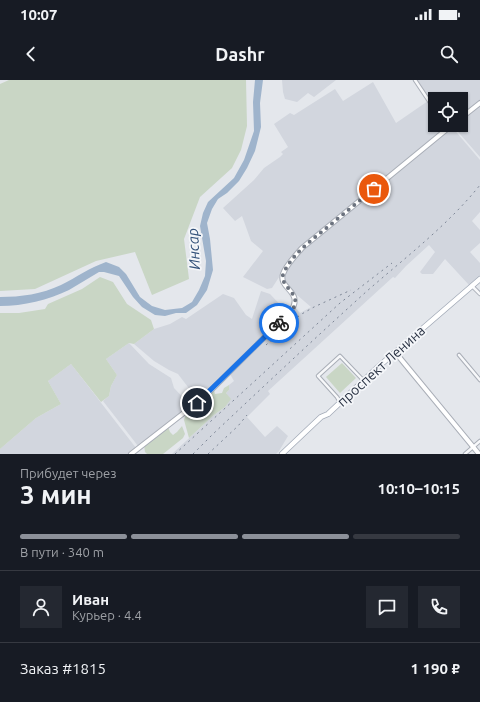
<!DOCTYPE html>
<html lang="ru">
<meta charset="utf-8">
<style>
:root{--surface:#171b24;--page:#242831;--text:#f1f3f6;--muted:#9ea1a6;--line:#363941;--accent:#8c9099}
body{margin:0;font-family:Ubuntu,sans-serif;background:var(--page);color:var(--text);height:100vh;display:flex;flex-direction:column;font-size:15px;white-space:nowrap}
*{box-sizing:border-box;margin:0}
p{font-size:13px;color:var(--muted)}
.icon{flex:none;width:22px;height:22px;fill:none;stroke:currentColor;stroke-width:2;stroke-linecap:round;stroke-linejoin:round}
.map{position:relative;height:374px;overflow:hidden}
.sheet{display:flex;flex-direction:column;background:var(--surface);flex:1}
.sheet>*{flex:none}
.buttons{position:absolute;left:428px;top:12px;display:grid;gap:8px}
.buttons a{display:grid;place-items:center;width:40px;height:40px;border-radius:0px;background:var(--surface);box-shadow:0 1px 3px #0004;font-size:20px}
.pin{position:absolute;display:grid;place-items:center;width:34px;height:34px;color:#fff;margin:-17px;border:2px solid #fff;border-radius:50%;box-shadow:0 1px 4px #0007}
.courier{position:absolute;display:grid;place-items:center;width:40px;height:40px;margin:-20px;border:3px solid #1a73e8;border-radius:50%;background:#fff;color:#222;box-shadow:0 1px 5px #0007}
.summary em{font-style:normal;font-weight:700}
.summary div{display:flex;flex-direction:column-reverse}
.summary{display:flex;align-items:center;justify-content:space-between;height:68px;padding:0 20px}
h1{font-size:26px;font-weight:700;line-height:30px}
.bar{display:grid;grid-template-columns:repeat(4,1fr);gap:6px 4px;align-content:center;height:48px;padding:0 20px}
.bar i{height:5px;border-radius:3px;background:var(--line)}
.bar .current{background:var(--accent)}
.bar p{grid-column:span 4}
.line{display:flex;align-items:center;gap:10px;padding:0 20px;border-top:1px solid var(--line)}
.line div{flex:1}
.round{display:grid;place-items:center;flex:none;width:42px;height:42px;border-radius:0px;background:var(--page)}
.status{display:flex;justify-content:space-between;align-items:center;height:28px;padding:0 20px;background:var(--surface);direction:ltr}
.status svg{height:11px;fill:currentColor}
header{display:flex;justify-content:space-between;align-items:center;height:52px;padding:0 20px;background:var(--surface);font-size:18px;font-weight:700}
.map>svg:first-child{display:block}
</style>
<div class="status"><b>10:07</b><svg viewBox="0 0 49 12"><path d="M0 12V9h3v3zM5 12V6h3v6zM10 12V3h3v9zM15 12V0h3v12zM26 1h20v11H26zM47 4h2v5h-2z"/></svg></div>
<header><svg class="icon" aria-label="back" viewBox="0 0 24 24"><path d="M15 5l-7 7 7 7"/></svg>Dashr<svg class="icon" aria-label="search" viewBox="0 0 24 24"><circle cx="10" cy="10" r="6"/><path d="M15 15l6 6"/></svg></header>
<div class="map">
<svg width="480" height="374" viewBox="0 0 480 374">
<rect width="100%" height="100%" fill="#e4e7ec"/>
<!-- built -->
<g fill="#d2d6de">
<polygon points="282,0 336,0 314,17 308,13 297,22 285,19 283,12"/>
<polygon points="417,0 480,0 480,21 461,36 461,19 435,19 435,28"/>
<polygon points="373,2 396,43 428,21 435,32 435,45 444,45 446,48 310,159 292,177 272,208 267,209 243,197 263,171 251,161 242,136 235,141 223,128 254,100 264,88 280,77 283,74 281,72 288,67 274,44 290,33 294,35 335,9 343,21"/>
<polygon points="480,25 480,77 453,46 461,45 461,40"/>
<polygon points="452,47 480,80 480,132 472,141 480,150 480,163 470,172 480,183 480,196 469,205 445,179 433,194 422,194 420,192 435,172 429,165 406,186 395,198 393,197 268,311 270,314 247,337 265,357 277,346 288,356 279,371 276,374 172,374 214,335 225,327 230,319 226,313 229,310 229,305 234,301 230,294 296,228 300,233 311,227 290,209 286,205 284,200 285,195 287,190 292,183 304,168"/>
<polygon points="261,211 270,214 288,233 199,320 194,315 178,294 169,290 154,281 134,264 154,249 170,244 182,237 186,239 223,214 234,218 246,235 252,239"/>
<polygon points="129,263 149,284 171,298 174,308 191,326 138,366 103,321 109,316 111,306 117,295 106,279"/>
<polygon points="71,284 136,368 129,374 0,374 0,369 36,338 61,324 48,301"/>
</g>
<!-- green -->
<g fill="#c9d6c5">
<polygon points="9,0 246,0 247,46 241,70 232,88 200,117 184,159 189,199 152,215 135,172 96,181 35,209 0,211 0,4"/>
<polygon points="100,197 113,202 127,224 151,240 154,249 134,264 129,263 106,279 117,295 111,306 109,316 101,322 71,284 48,301 61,324 36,338 0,369 0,233 19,233 45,229 48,224 82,209"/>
<polygon points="342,283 356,298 340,313 326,297"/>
<polygon points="229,305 229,310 226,313 231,319 225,327 214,335 189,358 184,340 186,334 214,310 215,314 222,313 224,308"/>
<polygon points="182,346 185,354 183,358 163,374 147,374 145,372 144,365 168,347 170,352 173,355 177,352"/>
</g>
<!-- water -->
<path fill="#9fb4cc" d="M255,0H263L260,23L261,47L255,71L247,88L239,101L227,113L218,119L212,129L207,143L210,159L213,190L207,210L197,225L186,233H176L165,236L155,235L142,227L133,217L119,196L104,192H99C89,198 79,204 69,210C48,220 24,226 0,226V217C21,217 42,214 61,205C77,197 89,188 106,182L119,187L126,194L140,217L152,226L165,230L182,228L192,222L199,210L205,196L206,181L200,146L203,133L208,122L234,98L244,80L254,51L253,22Z"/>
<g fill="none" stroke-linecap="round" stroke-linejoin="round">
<defs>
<g id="street">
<polyline points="415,0 435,30"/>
<polyline points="445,45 447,48"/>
<polyline points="472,206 480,214"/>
<polyline points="459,275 480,300"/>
<polyline points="340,322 337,317 318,296 340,276 363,300"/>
<polyline points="465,374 480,361"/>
</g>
<g id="secondary">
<polyline points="461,38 480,23"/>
<polyline points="395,272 479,374"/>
<path d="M131,374L203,318L291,231C304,211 278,209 283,194C286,185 296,175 302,168L452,45"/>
</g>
<polyline id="primary" points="282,374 321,337 328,334 378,287 480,199"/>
</defs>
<!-- street casing -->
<use href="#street" stroke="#a9aeb7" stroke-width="4.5"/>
<!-- secondary casing -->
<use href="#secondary" stroke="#a9aeb7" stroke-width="6"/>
<!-- primary casing -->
<use href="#primary" stroke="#a3abb8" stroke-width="6"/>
<!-- street -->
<use href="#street" stroke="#f7f8fa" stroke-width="2.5"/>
<!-- secondary -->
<use href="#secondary" stroke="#fff" stroke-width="4"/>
<!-- primary -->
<use href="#primary" stroke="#fff" stroke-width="4.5"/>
<!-- rail -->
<g stroke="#7d8696" stroke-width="1" stroke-dasharray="2 4" stroke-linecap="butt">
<polyline points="266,265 300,235 314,227 351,210"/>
<polyline points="175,374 340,223 392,183"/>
<path d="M193,374L213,354C264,306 315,258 367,211C406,177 448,145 480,105"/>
<polyline points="208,374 238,346 247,335"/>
</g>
</g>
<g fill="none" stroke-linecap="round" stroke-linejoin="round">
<!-- done -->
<path stroke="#6c737f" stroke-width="4" stroke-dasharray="0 7.2" d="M279,243C284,238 290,233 294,227C301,212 277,206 284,192C293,174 309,162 324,150C341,136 358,122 374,109"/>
<!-- route -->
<polyline stroke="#1a73e8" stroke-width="5" points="197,323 279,243"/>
</g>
<g text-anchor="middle" stroke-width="3.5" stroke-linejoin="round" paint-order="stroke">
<!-- street labels -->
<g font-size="14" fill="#2b3445" stroke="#f4f6f9">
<text transform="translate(381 286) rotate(-42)" y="5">проспект Ленина</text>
</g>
<!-- water labels -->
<g font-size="15" font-style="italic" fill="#34527a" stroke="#f4f6f9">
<text transform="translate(194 169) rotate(-93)" y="5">Инсар</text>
</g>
</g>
</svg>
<div class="buttons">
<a><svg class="icon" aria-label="locate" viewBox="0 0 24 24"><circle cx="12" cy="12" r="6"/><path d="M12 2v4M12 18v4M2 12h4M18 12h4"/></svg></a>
</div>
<div class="pin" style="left:374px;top:109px;background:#ea580c"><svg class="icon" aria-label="bag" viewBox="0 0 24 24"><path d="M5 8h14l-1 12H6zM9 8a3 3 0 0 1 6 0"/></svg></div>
<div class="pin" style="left:197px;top:323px;background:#1f2937"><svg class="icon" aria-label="home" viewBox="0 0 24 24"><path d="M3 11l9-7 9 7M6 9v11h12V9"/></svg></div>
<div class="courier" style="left:279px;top:243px"><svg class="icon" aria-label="bike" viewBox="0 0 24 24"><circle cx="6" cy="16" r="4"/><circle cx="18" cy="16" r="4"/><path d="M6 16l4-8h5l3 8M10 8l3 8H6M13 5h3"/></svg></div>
</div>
<section class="sheet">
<div class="summary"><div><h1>3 мин</h1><p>Прибудет через</p></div><em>10:10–10:15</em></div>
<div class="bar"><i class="current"></i><i class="current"></i><i class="current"></i><i></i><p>В пути · 340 m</p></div>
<div class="line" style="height:72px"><a class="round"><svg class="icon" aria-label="person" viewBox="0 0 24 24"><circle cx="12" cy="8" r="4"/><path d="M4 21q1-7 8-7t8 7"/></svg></a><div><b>Иван</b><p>Курьер · 4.4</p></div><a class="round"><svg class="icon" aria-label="chat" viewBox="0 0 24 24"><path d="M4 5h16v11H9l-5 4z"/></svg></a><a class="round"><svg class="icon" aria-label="phone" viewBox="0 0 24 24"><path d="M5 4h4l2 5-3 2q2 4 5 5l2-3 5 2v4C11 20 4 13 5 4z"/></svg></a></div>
<div class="line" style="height:52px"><div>Заказ #1815</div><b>1 190 ₽</b></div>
</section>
